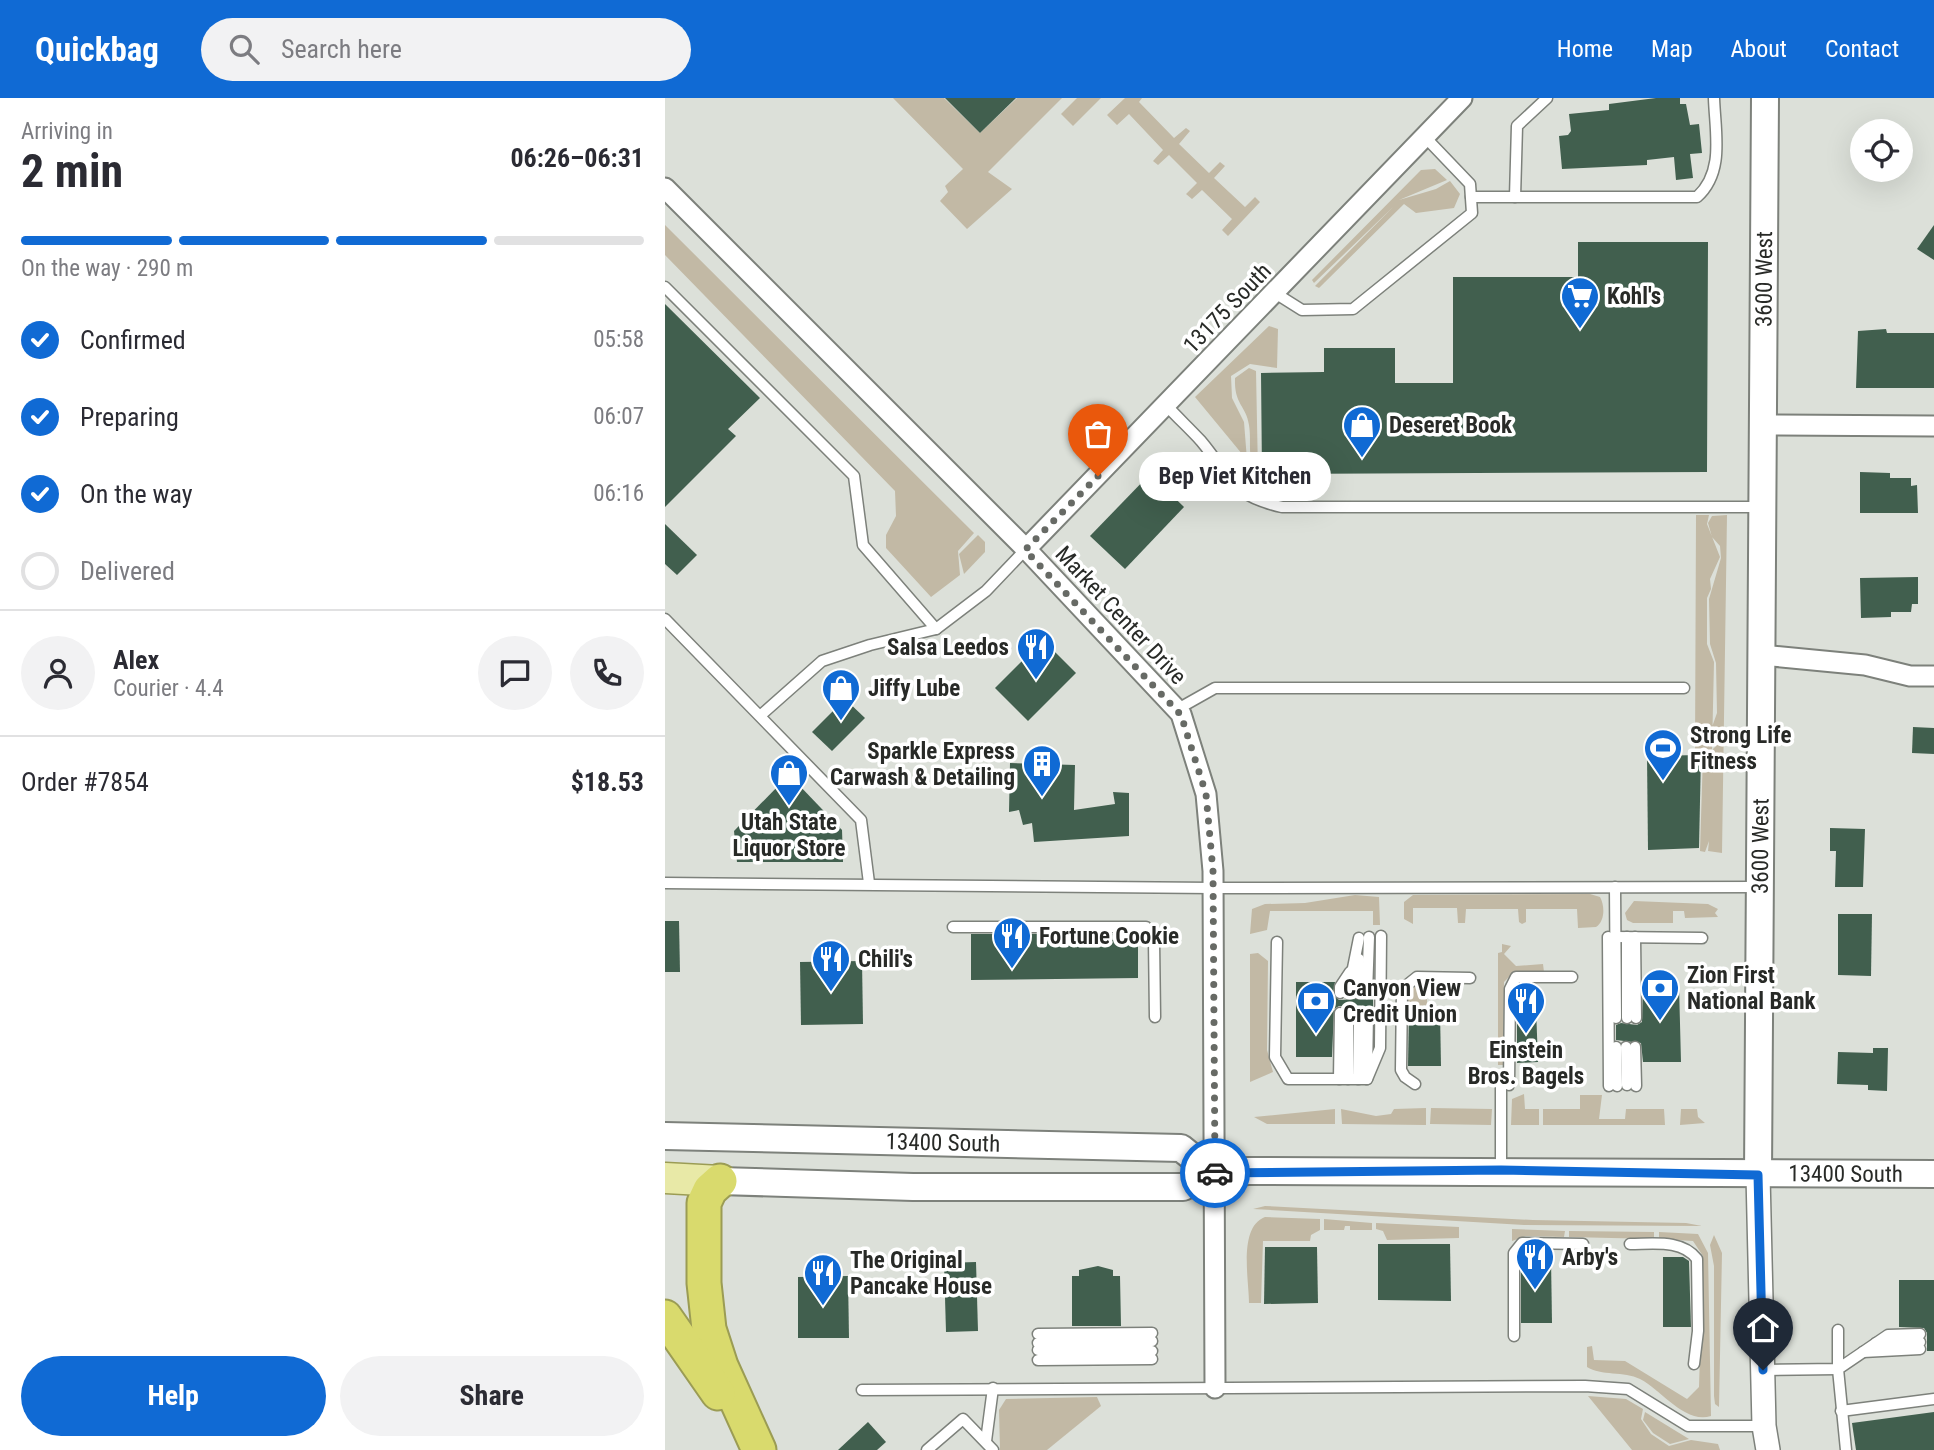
<!DOCTYPE html>
<meta charset="utf-8">
<style>
:root{--surface:#fff;--page:#f2f2f3;--text:#2b2b33;--muted:#7c7c81;--line:#e1e1e2;--accent:#106ad4}
body{margin:0;font-family:"Roboto Condensed",sans-serif;background:var(--page);color:var(--text);height:100vh;display:flex;flex-direction:column;font-size:26px;white-space:nowrap}
*{box-sizing:border-box;margin:0}
p{font-size:23px;color:var(--muted)}
.icon{flex:none;width:38px;height:38px;fill:none;stroke:currentColor;stroke-width:2;stroke-linecap:round;stroke-linejoin:round}
.map{position:relative;flex:1;overflow:hidden}
.panel{display:flex;flex-direction:column;background:var(--surface);width:665px}
.panel>*{flex:none}
.tools{position:absolute;left:1185px;top:21px;display:grid;gap:14px}
.tools a{display:grid;place-items:center;width:63px;height:63px;border-radius:50%;background:var(--surface);box-shadow:0 7px 28px #0002;font-size:35px}
.pin{position:absolute;display:grid;place-items:center;width:60px;height:60px;color:#fff;margin:-72px -30px;border-radius:50% 50% 50% 0;rotate:-45deg;box-shadow:0 0 7px #0007}
.pin .icon{rotate:45deg}
.courier{position:absolute;display:grid;place-items:center;width:70px;height:70px;margin:-35px;border:5px solid #106ad4;border-radius:50%;background:#fff;color:#222;box-shadow:0 2px 9px #0007}
.bubble{position:absolute;height:49px;border-radius:24px;background:var(--surface);box-shadow:0 7px 28px #0002;font-size:23px;font-weight:700;line-height:49px;text-align:center}
.head em{font-style:normal;font-weight:700}
.head div{display:flex;flex-direction:column-reverse}
.head{display:flex;align-items:center;justify-content:space-between;height:119px;padding:0 21px}
h1{font-size:46px;font-weight:700;line-height:52px}
.bar{display:grid;grid-template-columns:repeat(4,1fr);gap:10px 7px;align-content:center;height:84px;padding:0 21px}
.bar i{height:9px;border-radius:5px;background:var(--line)}
.bar .selected{background:var(--accent)}
.bar p{grid-column:span 4}
.line{display:flex;align-items:center;gap:18px;padding:0 21px;border-top:2px solid var(--line)}
.line div{flex:1}
.round{display:grid;place-items:center;flex:none;width:74px;height:74px;border-radius:37px;background:var(--page)}
ol{padding:0 21px;list-style:none}
li{display:flex;align-items:center;gap:21px;height:77px}
li p{margin-inline-start:auto}
li .icon{padding:7px;border-radius:50%;background:var(--accent);color:#fff;stroke-width:4}
li:last-child{color:var(--muted)}
li i{width:38px;height:38px;border:4px solid var(--line);border-radius:50%}
.primary-button{display:flex;gap:14px;margin-top:auto;padding:14px 21px}
.primary-button a{flex:1;height:80px;border-radius:42px;background:var(--accent);color:#fff;font-size:28px;font-weight:700;line-height:80px;text-align:center}
.primary-button a+a{background:var(--page);color:var(--text)}
header{display:flex;align-items:center;gap:42px;box-sizing:border-box;height:98px;padding:0 35px;background:var(--accent);color:#fff}
header strong{font-size:33px}
nav{display:flex;gap:38px;margin-inline-start:auto;font-size:24px}
.search{width:490px;height:63px;background:var(--page);display:flex;align-items:center;gap:18px;box-sizing:border-box;padding:0 24px;border-radius:38px;color:var(--muted);font-size:26px}
main{display:flex;flex:1;min-height:0}
.map>svg:first-child{display:block}
</style>
<header>
<strong>Quickbag</strong>
<div class="search"><svg class="icon" aria-label="search" viewBox="0 0 24 24"><circle cx="10" cy="10" r="6"/><path d="M15 15l6 6"/></svg>Search here</div>
<nav><a>Home</a><a>Map</a><a>About</a><a>Contact</a></nav>
</header>
<main>
<section class="panel">
<div class="head"><div><h1>2 min</h1><p>Arriving in</p></div><em>06:26–06:31</em></div>
<div class="bar"><i class="selected"></i><i class="selected"></i><i class="selected"></i><i></i><p>On the way · 290 m</p></div>
<ol>
<li><svg class="icon" aria-label="check" viewBox="0 0 24 24"><path d="M5 12l5 5 9-10"/></svg>Confirmed<p>05:58</p></li>
<li><svg class="icon" aria-label="check" viewBox="0 0 24 24"><path d="M5 12l5 5 9-10"/></svg>Preparing<p>06:07</p></li>
<li><svg class="icon" aria-label="check" viewBox="0 0 24 24"><path d="M5 12l5 5 9-10"/></svg>On the way<p>06:16</p></li>
<li><i></i>Delivered</li>
</ol>
<div class="line" style="height:126px"><a class="round"><svg class="icon" aria-label="person" viewBox="0 0 24 24"><circle cx="12" cy="8" r="4"/><path d="M4 21q1-7 8-7t8 7"/></svg></a><div><b>Alex</b><p>Courier · 4.4</p></div><a class="round"><svg class="icon" aria-label="chat" viewBox="0 0 24 24"><path d="M4 5h16v11H9l-5 4z"/></svg></a><a class="round"><svg class="icon" aria-label="phone" viewBox="0 0 24 24"><path d="M5 4h4l2 5-3 2q2 4 5 5l2-3 5 2v4C11 20 4 13 5 4z"/></svg></a></div>
<div class="line" style="height:91px"><div>Order #7854</div><b>$18.53</b></div>
<div class="primary-button"><a>Help</a><a>Share</a></div>
</section>
<div class="map">
<svg width="1269" height="1352" viewBox="0 0 1269 1352">
<rect width="100%" height="100%" fill="#dce0d9"/>
<!-- green -->
<g fill="#c2b9a5">
<polygon points="228,0 279,0 315,35 352,0 397,0 323,74 347,91 302,131 275,103 283,94 280,88 298,71"/>
<polygon points="412,0 436,0 408,28 396,16"/>
<polygon points="460,0 477,0 474,4 509,40 521,30 525,33 514,46 544,75 555,64 560,68 549,80 580,109 590,99 595,104 563,138 557,132 567,121 537,92 527,101 521,96 532,85 504,57 493,67 488,63 498,52 464,16 452,27 442,17"/>
<polygon points="770,71 782,82 734,102 771,91 785,83 795,96 789,110 751,115 739,106 654,190 650,188 728,109 649,185 647,182 756,72"/>
<polygon points="0,127 309,435 293,453 295,477 266,499 221,450 221,437 231,418 230,393 0,157"/>
<polygon points="604,228 613,231 612,270 585,266 566,278 567,300 579,324 582,362 530,299"/>
<path d="M584,270L591,273L593,375C581,360 587,346 584,327C581,307 569,307 570,280Z"/>
<polygon points="1031,417 1044,417 1042,426 1055,459 1045,481 1046,491 1042,500 1042,546 1049,564 1047,652 1051,648 1047,629 1052,615 1051,565 1045,546 1044,501 1056,460 1055,448 1047,439 1043,425 1047,418 1062,417 1057,755 1043,753 1044,743 1040,754 1035,753 1038,656 1030,655"/>
<polygon points="313,437 320,444 320,454 299,476 294,456"/>
<path d="M925,796L935,799C940,808 940,823 931,829L913,830L912,811H861V824L857,826L854,824L853,811H801L800,825H793L792,810H748V826L739,821V804L748,797Z"/>
<polygon points="690,797 714,799 715,827 708,827 708,813 605,813 602,832 585,836 587,811 600,806 640,805"/>
<polygon points="969,803 1043,806 1053,811 1050,815 1053,819 1020,820 1019,813 1008,813 1008,825 968,825 962,822 960,815"/>
<polygon points="837,846 846,848 839,856 851,868 878,866 879,874 848,875 839,884 838,967 833,967 833,855 837,854"/>
<polygon points="593,855 603,863 602,952 608,974 585,984 585,856"/>
<polygon points="752,884 762,884 762,907 743,910 743,893"/>
<polygon points="859,996 860,1011 874,1011 874,1027 846,1027 847,1001"/>
<polygon points="915,997 937,997 934,1021 960,1021 961,1011 999,1011 1000,1027 878,1027 878,1011 915,1011"/>
<polygon points="761,1010 761,1027 677,1026 676,1011 711,1018 726,1016 729,1011"/>
<polygon points="766,1010 827,1011 826,1027 765,1026"/>
<polygon points="670,1011 670,1026 602,1026 589,1019"/>
<polygon points="1016,1011 1032,1011 1033,1019 1040,1025 1015,1027"/>
<polygon points="600,1108 868,1122 1021,1125 1037,1128 859,1127 588,1111"/>
<path d="M600,1119L655,1121V1132L646,1137L645,1143H598L596,1205H584C584,1182 573,1129 600,1119Z"/>
<polygon points="659,1121 707,1125 707,1132 685,1132 685,1128 680,1128 679,1132 659,1132"/>
<polygon points="711,1125 794,1129 794,1140 722,1142 718,1133 711,1131"/>
<polygon points="847,1131 900,1133 899,1139 861,1138 847,1143"/>
<polygon points="904,1133 989,1134 989,1141 904,1139"/>
<path d="M994,1134L1033,1136L1043,1155L1046,1318C1019,1326 997,1292 975,1281C959,1273 936,1278 922,1269V1249L927,1248L929,1262L960,1263L1022,1301L1034,1289L1038,1158L1028,1143L994,1141Z"/>
<polygon points="1049,1137 1057,1155 1054,1309 1050,1306 1049,1298 1049,1168 1045,1147"/>
<polygon points="923,1298 961,1301 978,1311 976,1321 986,1336 1004,1348 1026,1342 1053,1346 1055,1352 967,1352"/>
<polygon points="432,1299 436,1308 382,1352 335,1352 334,1312 341,1301"/>
<polygon points="980,1314 1024,1341 1005,1346 988,1335 978,1322"/>
</g>
<!-- building -->
<g fill="#415f4e">
<polygon points="280,0 351,0 315,35"/>
<polygon points="991,0 1015,0 1015,6 1021,6 1025,27 1034,26 1037,55 1025,56 1028,80 1011,82 1009,59 982,62 982,67 897,71 894,38 903,37 906,33 904,16 944,12 944,6"/>
<polygon points="1269,127 1269,162 1252,151"/>
<polygon points="913,144 1043,144 1042,374 597,376 596,275 659,274 659,250 730,250 730,285 788,285 788,179 913,179"/>
<polygon points="0,206 95,300 63,331 71,338 0,409"/>
<polygon points="1221,231 1222,235 1269,235 1269,290 1191,290 1193,233"/>
<polygon points="1195,374 1225,375 1225,380 1246,380 1246,388 1252,387 1253,415 1195,415"/>
<polygon points="485,376 519,409 460,471 425,438"/>
<polygon points="0,426 32,457 12,477 0,466"/>
<polygon points="1253,479 1253,506 1247,506 1246,514 1226,514 1226,519 1196,520 1195,480"/>
<polygon points="378,542 411,575 363,623 330,590"/>
<polygon points="180,601 200,620 167,653 147,634"/>
<polygon points="1248,629 1269,630 1269,656 1247,655"/>
<polygon points="1036,657 1034,750 983,752 982,658"/>
<polygon points="345,665 410,667 409,712 450,706 448,694 464,695 464,738 369,744 367,725 358,727 354,712 344,714"/>
<polygon points="116,685 132,685 177,732 178,764 72,764 69,733"/>
<polygon points="1165,730 1200,731 1198,789 1170,789 1171,753 1165,753"/>
<polygon points="1173,816 1207,816 1206,878 1173,877"/>
<polygon points="0,823 14,823 15,874 0,874"/>
<polygon points="306,836 473,836 473,880 306,882"/>
<polygon points="197,863 198,926 136,927 135,864"/>
<polygon points="631,884 670,884 668,896 674,902 708,900 708,909 674,908 669,911 667,959 631,959"/>
<polygon points="1014,887 1016,964 978,964 976,945 951,942 951,927 956,925 972,927 977,924 978,888"/>
<polygon points="871,909 873,964 852,965 852,910"/>
<polygon points="744,913 775,913 776,968 743,968"/>
<polygon points="1208,950 1223,950 1222,993 1203,992 1203,987 1172,986 1173,954 1208,955"/>
<polygon points="713,1146 785,1146 786,1203 713,1202"/>
<polygon points="600,1149 652,1149 653,1205 599,1206"/>
<polygon points="998,1159 1018,1159 1024,1163 1026,1229 998,1229"/>
<polygon points="886,1160 887,1225 856,1225 856,1161"/>
<polygon points="311,1164 313,1233 281,1234 279,1165"/>
<polygon points="433,1168 448,1172 448,1178 455,1178 456,1228 407,1228 407,1178 414,1178 414,1172"/>
<polygon points="183,1178 184,1240 133,1240 133,1179"/>
<polygon points="1234,1182 1269,1182 1269,1253 1262,1253 1262,1235 1259,1230 1234,1229"/>
<polygon points="1269,1314 1269,1352 1191,1352 1187,1325"/>
<polygon points="203,1324 221,1344 212,1352 173,1352"/>
</g>
<g fill="none" stroke-linecap="round" stroke-linejoin="round">
<defs>
<g id="service">
<path d="M806,99H1032C1060,74 1050,34 1049,0"/>
<polyline points="850,99 852,28 882,0"/>
<polyline points="0,189 189,378 198,447 271,531"/>
<polyline points="610,195 637,212 688,211 807,115 805,86 760,39"/>
<path d="M502,308C513,320 525,331 536,343C567,380 564,397 617,409H1097"/>
<polyline points="0,521 196,722 204,785"/>
<polyline points="511,612 550,590 1019,590"/>
<polyline points="96,617 157,563 205,547 271,531 321,493 361,451"/>
<polyline points="0,785 548,790 1095,789"/>
<polyline points="950,789 951,920"/>
<polyline points="288,829 481,829 489,842 490,919"/>
<polyline points="943,839 944,988"/>
<polyline points="950,839 1037,840"/>
<polyline points="962,839 962,920"/>
<polyline points="970,839 971,920"/>
<polyline points="612,844 610,959 623,981 702,981"/>
<polyline points="675,895 675,889 685,874"/>
<polyline points="683,895 694,840"/>
<polyline points="693,895 694,861"/>
<polyline points="702,895 704,839"/>
<polyline points="683,915 683,981"/>
<polyline points="951,949 952,988"/>
<polyline points="961,949 962,987"/>
<polyline points="970,949 971,988"/>
<polyline points="702,977 703,915"/>
<polyline points="674,981 675,915"/>
<polyline points="693,981 694,915"/>
<polyline points="702,981 715,950 716,838"/>
<polyline points="750,986 740,979 736,972 737,891 752,879 805,880"/>
<polyline points="844,987 845,891 851,879 907,879"/>
<polyline points="836,1072 836,987"/>
<path d="M965,1146C988,1146 1017,1141 1032,1161L1033,1233L1029,1266"/>
<polyline points="373,1236 487,1235"/>
<polyline points="849,1238 849,1155 857,1145 918,1146"/>
<polyline points="373,1245 487,1243"/>
<polyline points="1211,1245 1255,1244"/>
<polyline points="373,1252 487,1253"/>
<polyline points="1198,1254 1255,1251"/>
<polyline points="373,1262 487,1261"/>
<polyline points="1098,1272 1173,1271 1173,1232"/>
<polyline points="197,1292 920,1288 963,1291 1023,1328 1098,1328"/>
<polyline points="1176,1313 1269,1301"/>
<polyline points="321,1343 328,1290"/>
<polyline points="262,1352 298,1321 328,1352"/>
<polyline points="1181,1352 1173,1271 1223,1237 1255,1236"/>
</g>
<g id="minor">
<polyline points="0,90 361,451 516,616 541,696 548,773 550,1290"/>
<polyline points="1098,327 1269,328"/>
<polyline points="361,451 797,0"/>
<polyline points="1096,557 1200,567 1245,578 1269,578"/>
</g>
<polyline id="tertiary" points="1093,1077 1099,1328 1103,1352"/>
<g id="secondary">
<path id="s1" d="M0,1038L516,1050L547,1075"/>
<path id="s2" d="M1093,1077L1100,0"/>
<path id="s3" d="M55,1083L248,1089H518L547,1075L584,1073L1269,1076"/>
</g>
<polyline id="primary" points="0,1080 55,1083"/>
<g id="motorway">
<polyline points="55,1083 45,1092 39,1105 39,1185 44,1231 56,1268 94,1352"/>
<polyline points="0,1219 53,1295"/>
</g>
</defs>
<!-- service casing -->
<use href="#service" stroke="#7d817b" stroke-width="13"/>
<!-- minor casing -->
<use href="#minor" stroke="#7d817b" stroke-width="23"/>
<!-- tertiary casing -->
<use href="#tertiary" stroke="#7d817b" stroke-width="26"/>
<!-- secondary casing -->
<use href="#secondary" stroke="#7d817b" stroke-width="30"/>
<!-- primary casing -->
<use href="#primary" stroke="#9b9c54" stroke-width="33"/>
<!-- motorway casing -->
<use href="#motorway" stroke="#9b9c54" stroke-width="37"/>
<!-- service -->
<use href="#service" stroke="#fff" stroke-width="10"/>
<!-- minor -->
<use href="#minor" stroke="#fff" stroke-width="19"/>
<!-- tertiary -->
<use href="#tertiary" stroke="#fff" stroke-width="23"/>
<!-- secondary -->
<use href="#secondary" stroke="#fff" stroke-width="26"/>
<!-- primary -->
<use href="#primary" stroke="#e8e9a7" stroke-width="30"/>
<!-- motorway -->
<use href="#motorway" stroke="#d9da6d" stroke-width="33"/>
</g>
<g fill="none" stroke-linecap="round" stroke-linejoin="round">
<!-- done -->
<polyline stroke="#676a65" stroke-width="7" stroke-dasharray="0 12.6" points="433,378 360,452 516,617 541,696 548,773 550,1075"/>
<!-- route -->
<polyline stroke="#106ad4" stroke-width="9" points="550,1075 836,1072 1093,1077 1098,1272"/>
</g>
<!-- icons -->
<defs>
<symbol id="supermarket-pin" viewBox="-11 -11 22 30"><path d="M0 17L-7.5 6A9.5 9.5 0 1 1 7.5 6Z" fill="#106ad4" stroke="#fff"/><path d="M-6-5.5h2.5l.6 2H6L4.5 2H-2.5L-4.4-4H-6ZM-1.5 3.2a1.3 1.3 0 1 0 .1 0ZM3 3.2a1.3 1.3 0 1 0 .1 0Z" fill="#fff"/></symbol>
<symbol id="shop-pin" viewBox="-11 -11 22 30"><path d="M0 17L-7.5 6A9.5 9.5 0 1 1 7.5 6Z" fill="#106ad4" stroke="#fff"/><path d="M-5-2.5h2.3a2.7 3.5 0 0 1 5.4 0H5L5.5 6h-11ZM-1.5-2.5h3a1.5 2.3 0 0 0-3 0Z" fill="#fff"/></symbol>
<symbol id="restaurant-pin" viewBox="-11 -11 22 30"><path d="M0 17L-7.5 6A9.5 9.5 0 1 1 7.5 6Z" fill="#106ad4" stroke="#fff"/><path d="M-5-6h1v4h1v-4h1v4h1v-4h1v5L-1.5 .5V6h-2V.5L-5-1ZM5-6V6H3V1.5H1.5Q1.5-4 5-6Z" fill="#fff"/></symbol>
<symbol id="stadium-pin" viewBox="-11 -11 22 30"><path d="M0 17L-7.5 6A9.5 9.5 0 1 1 7.5 6Z" fill="#106ad4" stroke="#fff"/><path d="M0-5a6.5 5 0 1 0 0 10a6.5 5 0 1 0 0-10ZM-3.5-1.8h7v3.6h-7Z" fill="#fff"/></symbol>
<symbol id="building-pin" viewBox="-11 -11 22 30"><path d="M0 17L-7.5 6A9.5 9.5 0 1 1 7.5 6Z" fill="#106ad4" stroke="#fff"/><path d="M-4-6H4V6H1V3H-1V6H-4ZM-2.5-4.3h1.7v1.8h-1.7ZM.8-4.3h1.7v1.8H.8ZM-2.5-1h1.7V.8h-1.7ZM.8-1h1.7V.8H.8Z" fill="#fff"/></symbol>
<symbol id="bank-pin" viewBox="-11 -11 22 30"><path d="M0 17L-7.5 6A9.5 9.5 0 1 1 7.5 6Z" fill="#106ad4" stroke="#fff"/><path d="M-6-4H6V4H-6ZM0-2.3a2.3 2.3 0 1 0 0 4.6a2.3 2.3 0 1 0 0-4.6Z" fill="#fff"/></symbol>
</defs>
<g fill-rule="evenodd">
<use href="#supermarket-pin" x="893" y="176" width="44" height="60"/>
<use href="#shop-pin" x="675" y="305" width="44" height="60"/>
<use href="#restaurant-pin" x="349" y="527" width="44" height="60"/>
<use href="#shop-pin" x="154" y="568" width="44" height="60"/>
<use href="#stadium-pin" x="976" y="628" width="44" height="60"/>
<use href="#building-pin" x="355" y="644" width="44" height="60"/>
<use href="#shop-pin" x="102" y="653" width="44" height="60"/>
<use href="#restaurant-pin" x="325" y="816" width="44" height="60"/>
<use href="#restaurant-pin" x="144" y="839" width="44" height="60"/>
<use href="#bank-pin" x="973" y="868" width="44" height="60"/>
<use href="#bank-pin" x="629" y="881" width="44" height="60"/>
<use href="#restaurant-pin" x="839" y="881" width="44" height="60"/>
<use href="#restaurant-pin" x="848" y="1137" width="44" height="60"/>
<use href="#restaurant-pin" x="136" y="1153" width="44" height="60"/>
</g>
<g text-anchor="middle" stroke-width="7" stroke-linejoin="round" paint-order="stroke">
<!-- street labels -->
<g font-size="23" fill="#282a27" stroke="#fff">
<text dy="8" stroke="none"><textPath href="#s2" startOffset="896">3600 West</textPath></text>
<text transform="translate(562 210) rotate(-46)" y="8">13175 South</text>
<text transform="translate(456 517) rotate(47)" y="8">Market Center Drive</text>
<text dy="8" stroke="none"><textPath href="#s2" startOffset="329">3600 West</textPath></text>
<text dy="8" stroke="none"><textPath href="#s1" startOffset="278">13400 South</textPath></text>
<text dy="8" stroke="none"><textPath href="#s3" startOffset="1129">13400 South</textPath></text>
</g>
<!-- poi labels -->
<g font-size="23" font-weight="bold" fill="#282a27" stroke="#fff" text-anchor="start">
<text x="942" y="206">Kohl's</text>
<text x="724" y="335">Deseret Book</text>
<text x="344" y="557" text-anchor="end">Salsa Leedos</text>
<text x="203" y="598">Jiffy Lube</text>
<text x="1025" y="645">Strong Life<tspan x="1025" dy="26">Fitness</tspan></text>
<text x="350" y="661" text-anchor="end">Sparkle Express<tspan x="350" dy="26">Carwash &amp; Detailing</tspan></text>
<text x="124" y="732" text-anchor="middle">Utah State<tspan x="124" dy="26">Liquor Store</tspan></text>
<text x="374" y="846">Fortune Cookie</text>
<text x="193" y="869">Chili's</text>
<text x="1022" y="885">Zion First<tspan x="1022" dy="26">National Bank</tspan></text>
<text x="678" y="898">Canyon View<tspan x="678" dy="26">Credit Union</tspan></text>
<text x="861" y="960" text-anchor="middle">Einstein<tspan x="861" dy="26">Bros. Bagels</tspan></text>
<text x="897" y="1167">Arby's</text>
<text x="185" y="1170">The Original<tspan x="185" dy="26">Pancake House</tspan></text>
</g>
</g>
</svg>
<div class="tools">
<a><svg class="icon" aria-label="locate" viewBox="0 0 24 24"><circle cx="12" cy="12" r="6"/><path d="M12 2v4M12 18v4M2 12h4M18 12h4"/></svg></a>
</div>
<div class="pin" style="left:433px;top:378px;background:#ea580c"><svg class="icon" aria-label="bag" viewBox="0 0 24 24"><path d="M5 8h14l-1 12H6zM9 8a3 3 0 0 1 6 0"/></svg></div>
<div class="pin" style="left:1098px;top:1272px;background:#1f2937"><svg class="icon" aria-label="home" viewBox="0 0 24 24"><path d="M3 11l9-7 9 7M6 9v11h12V9"/></svg></div>
<div class="courier" style="left:550px;top:1075px"><svg class="icon" aria-label="car" viewBox="0 0 24 24"><path d="M5 17H2v-5l4-1 3-4h7l3 4 3 1v5h-3M9 17h6M6 11h13"/><circle cx="7" cy="17" r="2"/><circle cx="17" cy="17" r="2"/></svg></div>
<div class="bubble" style="left:474px;top:354px;width:192px">Bep Viet Kitchen</div>
</div>
</main>
